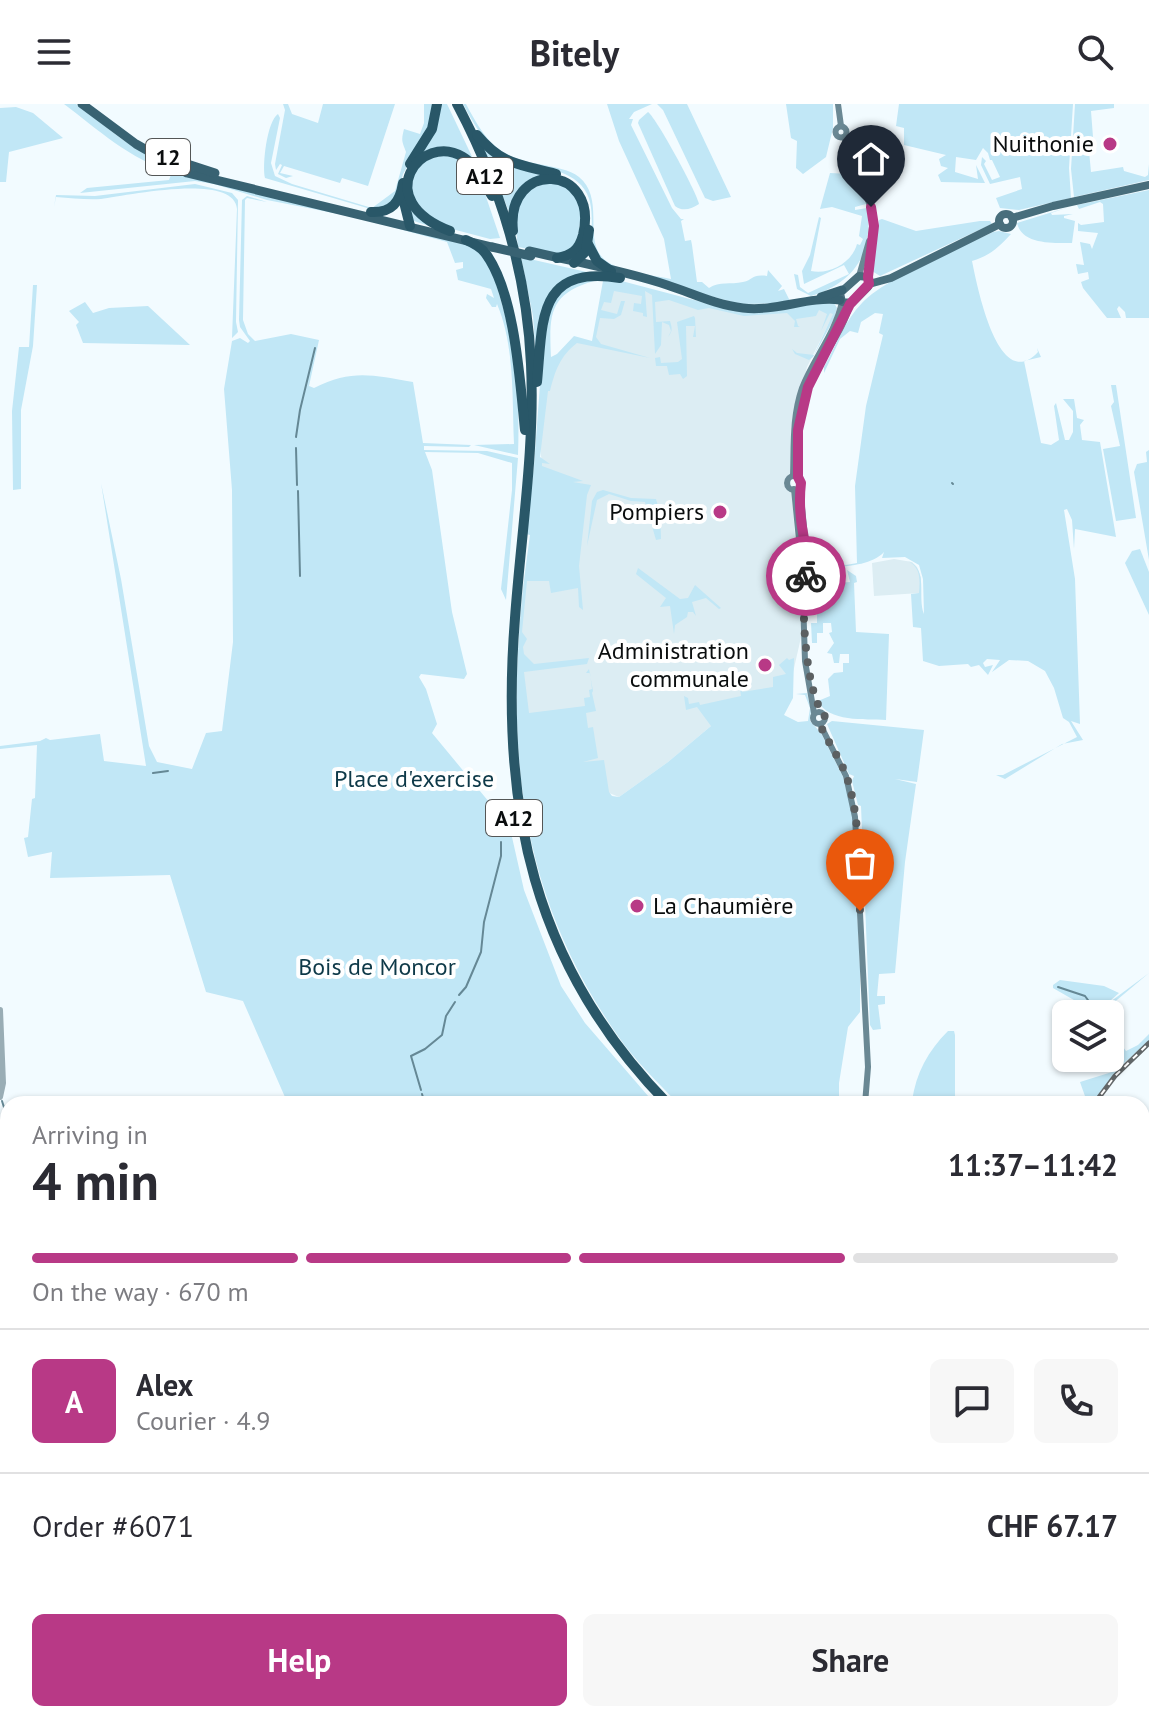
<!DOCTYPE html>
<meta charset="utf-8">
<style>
:root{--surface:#fff;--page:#f7f7f7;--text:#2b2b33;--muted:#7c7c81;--line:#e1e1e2;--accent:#b83986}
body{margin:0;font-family:"PT Sans",sans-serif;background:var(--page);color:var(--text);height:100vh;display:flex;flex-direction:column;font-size:30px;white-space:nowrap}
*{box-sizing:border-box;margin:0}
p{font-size:26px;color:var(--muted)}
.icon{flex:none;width:44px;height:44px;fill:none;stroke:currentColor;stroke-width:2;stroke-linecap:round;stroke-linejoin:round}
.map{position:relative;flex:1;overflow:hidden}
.panel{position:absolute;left:0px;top:992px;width:1150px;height:626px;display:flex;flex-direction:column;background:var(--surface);border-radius:24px 24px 0 0;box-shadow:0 2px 6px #0004}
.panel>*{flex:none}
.tools{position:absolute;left:1052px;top:896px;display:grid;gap:16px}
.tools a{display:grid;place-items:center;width:72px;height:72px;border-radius:12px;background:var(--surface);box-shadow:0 2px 6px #0004;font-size:40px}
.pin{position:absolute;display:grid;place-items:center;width:68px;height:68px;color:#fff;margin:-82px -34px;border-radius:50% 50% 50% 0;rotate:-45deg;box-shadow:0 0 8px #0007}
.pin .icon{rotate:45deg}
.courier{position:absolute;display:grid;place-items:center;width:80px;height:80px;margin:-40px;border:6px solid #b83986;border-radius:50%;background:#fff;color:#222;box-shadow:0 2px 10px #0007}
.overview em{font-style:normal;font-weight:800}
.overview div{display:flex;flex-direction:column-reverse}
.overview{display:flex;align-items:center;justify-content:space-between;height:136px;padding:0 32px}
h1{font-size:52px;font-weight:800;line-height:60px}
.bar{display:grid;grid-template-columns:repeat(4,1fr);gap:12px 8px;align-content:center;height:96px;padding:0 32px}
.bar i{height:10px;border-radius:6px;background:var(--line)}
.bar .current{background:var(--accent)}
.bar p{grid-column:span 4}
.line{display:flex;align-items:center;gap:20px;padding:0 32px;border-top:2px solid var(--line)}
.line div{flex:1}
.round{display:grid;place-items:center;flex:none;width:84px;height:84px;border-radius:12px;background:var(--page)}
.button{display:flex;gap:16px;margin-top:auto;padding:16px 32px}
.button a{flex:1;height:92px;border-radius:12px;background:var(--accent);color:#fff;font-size:32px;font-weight:800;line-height:92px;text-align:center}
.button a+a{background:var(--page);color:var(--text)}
header{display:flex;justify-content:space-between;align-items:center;height:104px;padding:0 32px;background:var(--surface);font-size:36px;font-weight:800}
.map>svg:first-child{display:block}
</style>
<header><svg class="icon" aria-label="menu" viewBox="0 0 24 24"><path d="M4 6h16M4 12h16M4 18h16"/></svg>Bitely<svg class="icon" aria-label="search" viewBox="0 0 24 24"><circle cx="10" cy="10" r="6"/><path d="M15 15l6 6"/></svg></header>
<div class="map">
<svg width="1149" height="1617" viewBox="0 0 1149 1617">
<rect width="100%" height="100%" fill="#f2fbff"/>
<!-- built -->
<g fill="#dcedf3">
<polygon points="605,175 680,195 826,199 834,209 807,263 791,324 790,364 802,529 784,608 711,622 668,658 619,693 517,651 520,501 542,362 538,318 552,266 573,237 594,237"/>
<polygon points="894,455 912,458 917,463 921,474 920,489 874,492 872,459"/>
</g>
<!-- green -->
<g fill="#c1e7f6" fill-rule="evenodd">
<path d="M64,0H76L123,36L185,71L455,136C466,139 475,141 483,150C492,160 495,177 499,190C516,243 520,296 518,351L474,341L514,340C512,295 515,242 497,200L496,203H492L486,194L487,190L494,194L491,185L458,176L456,166L463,164V158L455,159L447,138L359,114L267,96L214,80L195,77L80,89L87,84L169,76L172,68C131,56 97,25 64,0Z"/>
<polygon points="283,0 288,0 292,10 318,19 323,0 395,0 368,82 342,74 340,79 284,62 280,69 293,72 286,74 278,70 282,61 280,60 276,66 275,60 285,6"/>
<path d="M424,0H435L433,17L403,70L396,97L374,106L265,74C262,61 267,17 278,10L280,14L271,59L275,72L292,80L372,104L395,87L406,48C402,37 401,37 404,25L420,30L424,19Z"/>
<path d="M439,0H447L477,63C469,57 462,49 451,47C422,40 397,72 409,99C413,108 423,115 429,122L408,115C393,58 438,49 439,0Z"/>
<path d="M463,0H466C488,41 498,53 544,61C556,64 569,65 579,73C608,97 578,143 611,160C627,169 652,171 671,175L664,135L619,37L607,0H652L634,8L629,15H633L631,21L672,104L681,115H684L681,117L685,137L691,136L692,141L697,178H702L709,184C720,177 730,181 743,178C754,176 751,170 767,172L768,166L782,182L778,187L784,185L791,199L739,200L610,164C576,143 605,108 581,81C563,62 533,65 511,56C488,47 474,20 463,0Z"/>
<polygon points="657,0 687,0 731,93 713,97 705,94 663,6"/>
<polygon points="786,0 833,0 833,24 826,53 803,70 796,64 797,37 791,34"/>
<polygon points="899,0 1073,0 1069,64 1071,94 1019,106 1000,104 996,94 1022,85 1020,73 990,80 981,61 982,53 986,57 984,60 992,76 1000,73 992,56 990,56 988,49 983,44 976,56 956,53 955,68 978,75 976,61 985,79 941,78 938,71 948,64 941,62 939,55 946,51 904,41 904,24 896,22"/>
<polygon points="1075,0 1114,0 1114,4 1091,7 1094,46 1089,47 1091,68 1123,63 1124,67 1145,73 1148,71 1149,60 1149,76 1074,93 1071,65"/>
<polygon points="16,3 33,9 63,34 9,48 6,78 0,78 0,4"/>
<path d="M648,8C657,15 696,87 699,100C692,105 682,108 675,102L638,19L639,16Z"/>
<polygon points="482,42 552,71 578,85 583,136 578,86 535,75 510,110"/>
<path d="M452,50L469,61L482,81L500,134L490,135L437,121L411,92C412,61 421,54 452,50Z"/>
<path d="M830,69L851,70L852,78L858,81L866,100L855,103V106L867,104C874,149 854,179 811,192L797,185L794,170L798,171L800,183L808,189L849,170L844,161L804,180L802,167L810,151L819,113L821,114L811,167C829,171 852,159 857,140L860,141L863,135L859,132L862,112L832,103L820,105Z"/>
<path d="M549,77L569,83L582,102L577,142L562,151L518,143C515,122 515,109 523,89Z"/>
<path d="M195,80L232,89L238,96L236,218L238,228L232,234L237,105C234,68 126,92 101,95C87,96 71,94 56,93L54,103L56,91L95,92Z"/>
<polygon points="1149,86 1149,214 1126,214 1125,208 1119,202 1117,205 1121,214 1107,214 1083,184 1081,178 1089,175 1088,168 1078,170 1076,160 1084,161 1080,138 1090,140 1092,145 1098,129 1078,127 1078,119 1081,121 1104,118 1103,100 1100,98 1079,105 1077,101"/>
<path d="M247,92L267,98L247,94L245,96L243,216L248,230L255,237L291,230L319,236L309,282L314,284C352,265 372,271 413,278L423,339L471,341L469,343L424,342V346L487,347L518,354L506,496L501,485L512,386V359L478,349L425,348L432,366L452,508L467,570L464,575L421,570L419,573L426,585L437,620L432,629L494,704L504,698L524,786L561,882L585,919L655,1000H288L243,897L206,888L170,771L50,774L52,748L28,753L24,734L28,733L32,695L35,694L37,641L0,645V642L40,637L46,634L50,636L100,630L104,657L146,662L101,379L121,475L149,642L157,658L192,665L206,629L222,627L233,538L232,386L224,285L232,237L240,234L248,239L250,237L240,223L239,216L242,96Z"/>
<path d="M1072,102L1051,109L1052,111L1073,110L1064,112V114L1075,117L1072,139C1054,139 1022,141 1017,119Z"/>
<polygon points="882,115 916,127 980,117 990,117 992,120 880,172 872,167 879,116"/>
<path d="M999,127L1011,130C999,143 991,151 972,157C977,181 998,291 1038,248L1037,244L1041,253L1024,257L1041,339L1051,341L1059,336L1054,302L1056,299L1065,336H1069L1073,328V307L1063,295H1074L1077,314L1084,316L1080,321L1082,336L1100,338L1116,433L1075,425L1074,445L1072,416L1067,405L1064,406L1075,475L1080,620L1071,617L1083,636L1062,640L1005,675L996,671H1003L1077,633L1069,618L1063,614L1054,584L1045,567L1028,557L1009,556L992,568L1000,556L987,555L983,559L985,563L993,561L988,571L979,561L971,563L968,560L939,562L923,557L921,524L913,523L911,490L919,489C920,475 921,464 908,457C929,465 917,493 924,510L923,475L919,461L905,453L882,454L884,448C873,460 851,462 835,463L857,459L855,382L866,302L883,231L879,229L883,210L875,209L861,218L858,229L850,227L840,235L824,269V263C836,242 845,216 862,199C885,174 960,144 993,128Z"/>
<polygon points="521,153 591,169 560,181 536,254 533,212"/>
<path d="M580,175L618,176L724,204L834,199L837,204L834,215L813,253L809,256L795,250L792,245L797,249L814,251L833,210L830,209L821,227L827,210L819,206L816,212L796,215L798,222L800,223H794L795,217L787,209L744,212L709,204L698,206L669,196L655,198L656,218L670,217C672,224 673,227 668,233L671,227L669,221L662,218L661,241L655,250L652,191L645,187L647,213L643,212V209L633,207L634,199L641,200L642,192L614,187L611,199L604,198L601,206L617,210L621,197H625L621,211L614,215L600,214L596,233L601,240L650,254L577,239C560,252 555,267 550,287H548L540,353L550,360L542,359V362L583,377L573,378L591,381L587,391L579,462L583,506L579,503L578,484L551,489L549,477H527L522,528L527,535L523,543L524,550L534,560L589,554L587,560L524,568L529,609L585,602L584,594L590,593L589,586L592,585L590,569H586L589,565L593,587L592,589L596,607L586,609L588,624L593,623L598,654L583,658L604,656L609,688L612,692L619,693L668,658L711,622L697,603L686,606L684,592L688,594L689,600L699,598L700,601L741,592L738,571L743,576L740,578L742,588L773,583V573L786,570L779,561L787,554L789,556L794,554L793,594L784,611L798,618L808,617L810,604L805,591L796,590L807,589L811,607L810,617L821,629L843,673L852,709L860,863V908L848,923L839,979V1000H678C658,978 635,957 618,932C508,776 504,613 530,431L526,430L534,361L544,227L555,192ZM594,177H603L592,237L574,232L557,250L551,253C549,210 549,190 594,177Z"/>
<polygon points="33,181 37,181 33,242 21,306 21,385 13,386 12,307 19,243 29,243"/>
<polygon points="85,198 93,209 109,204 148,202 190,241 83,239 76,221 79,218 69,207"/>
<polygon points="694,212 695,214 696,233 693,233 695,222 686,222 687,272 683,275 680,270 669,271 667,262 656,262 655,254 660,253 661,259 678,258 682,255 677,218"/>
<polygon points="1111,281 1116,281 1136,414 1116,417 1103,345 1120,342 1111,302 1114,298"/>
<polygon points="1149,346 1149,456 1134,368 1137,360 1147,358 1146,348"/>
<polygon points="603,386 631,394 656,395 658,402 654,403 659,404 660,402 661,435 656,436 645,398 631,397 609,390 597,396 587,442 592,397 597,388"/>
<polygon points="1140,445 1149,468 1149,511 1125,459 1132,447"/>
<polygon points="638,464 680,495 688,494 695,481 721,504 719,505 706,494 692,498 696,512 693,508 688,508 687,513 675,521 674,530 670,502 660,503 666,494 636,470"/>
<path d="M847,466L856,472L857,478L854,479L856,528L889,530L886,616C865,615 828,618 818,597L830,592L828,575L834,569L843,568V559H849V550H840L839,559H834L832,550L827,549L834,539L829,529L832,528L831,519H823V529H817V539H812L811,519H817V496L809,493L808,486L811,493H822L821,489L813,488L824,484L823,468L830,469L831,475H825L826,484L837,483V479L850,478Z"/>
<polygon points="832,617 924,626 917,678 895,675 916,680 905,758 895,869 879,870 877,892 885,892 885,900 878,901 881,925 873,926 870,921 861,702 858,701 852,677 854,672 849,670 827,620"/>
<polygon points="1149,869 1105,906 1103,910 1093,910 1093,907 1053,884 1053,881 1060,876 1104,882 1119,889 1102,904"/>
<polygon points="1110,926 1126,947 1138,941 1149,930 1149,937 1122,961 1092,1000 1089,1000 1090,996 1084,1000 1086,995 1080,978 1112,968 1104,954 1110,954"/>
<path d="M948,927H954L955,931V1000H907V997H912C916,969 928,947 948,927Z"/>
<polygon points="1142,1080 1149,1080 1149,1343 1142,1340 1142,1184 1149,1152 1142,1129"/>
<polygon points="1142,1608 1146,1617 897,1617 916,1615 927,1610 1142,1610"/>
</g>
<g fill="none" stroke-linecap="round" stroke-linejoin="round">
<!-- stream -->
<g stroke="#658895" stroke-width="2">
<polyline points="296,333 300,306 315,244"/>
<polyline points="296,344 297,381"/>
<polyline points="952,379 953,380"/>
<polyline points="298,387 300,472"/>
<polyline points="153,669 168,667"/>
<polyline points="1058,883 1085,892 1093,903 1096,903"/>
<polyline points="459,891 466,883 481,848 484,818 501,752 501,738"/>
<polyline points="1110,945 1115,952"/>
<polyline points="421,986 411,952 425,945 442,931 446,912 455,898"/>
<polyline points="422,990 425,1000"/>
<polyline points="2,997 8,1016"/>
<polyline points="1142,1334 1149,1333"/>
<polyline points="416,1610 421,1617"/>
</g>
<!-- tertiary -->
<g stroke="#99adb5" stroke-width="6">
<polyline points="0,906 3,979 0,993"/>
<polyline points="0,1149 8,1176"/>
</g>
<!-- secondary -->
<g stroke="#6a8894" stroke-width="6">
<polyline points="838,0 841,22"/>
<circle cx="841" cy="28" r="5.5"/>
<polyline points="844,33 873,110 868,173"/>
<polyline points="859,172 869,137"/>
<path d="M793,372C794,342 792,313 802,284C813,255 835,230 842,198"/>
<circle cx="794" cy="379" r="7"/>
<path d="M798,373C798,336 798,302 816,268C826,247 845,223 850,200"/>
<polyline points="800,383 807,453"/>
<polyline points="794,385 801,456"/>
<circle cx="807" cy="459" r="6"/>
<polyline points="802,463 805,557 814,609"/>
<polyline points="805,489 807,465"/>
<circle cx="819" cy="614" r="6"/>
<polyline points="820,620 846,672 855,713 868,963 865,1000"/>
<polyline points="773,1610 777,1617"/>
</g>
<!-- primary -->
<g stroke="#486e7c" stroke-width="8">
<circle cx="1006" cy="117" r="7"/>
<polyline points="1012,114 1053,102 1149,81"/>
<polygon points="859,172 868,173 868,183 852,199 842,198 840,189"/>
<polyline points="869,180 891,174 1000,120"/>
</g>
<!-- trunk -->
<g stroke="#386272" stroke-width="9">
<polyline points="82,0 136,40 187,69 492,143"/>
<polyline points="172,55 215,69"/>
<path d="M529,147C575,158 622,166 667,181C692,189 716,201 743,204C776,208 808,192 840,196"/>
<polyline points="821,193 842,186"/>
</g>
<!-- motorway -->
<g stroke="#295768" stroke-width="10">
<path d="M457,0C500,81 527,169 531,260C535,345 521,430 515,514C500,702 532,861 668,1000"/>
<path d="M477,31C503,62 520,60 556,70"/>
<polyline points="410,60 432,25 437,0"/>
<polyline points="402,90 410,122"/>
<path d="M371,108C392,109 400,98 403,79"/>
<path d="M450,127C369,96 421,27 463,53C477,61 484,79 492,92"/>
<path d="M513,127C505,55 600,59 583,131C579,146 572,151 557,154"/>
<path d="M466,136C473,139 481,143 486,150C515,190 520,278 525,326"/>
<polyline points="588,140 597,157 611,167"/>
<polyline points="574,159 586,147 589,126"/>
<path d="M537,278C543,216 537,161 620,174"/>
<polyline points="1142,1507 1149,1522"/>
<polyline points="1142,1521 1149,1536"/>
</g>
<defs>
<g id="rail">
<polyline points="1094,1000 1115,972 1149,939"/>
<polyline points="1142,1593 1149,1611"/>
</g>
</defs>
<!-- rail casing -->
<use href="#rail" stroke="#626769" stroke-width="5"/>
<!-- rail -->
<use href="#rail" stroke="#fff" stroke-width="2" stroke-dasharray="6" stroke-linecap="butt"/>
<!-- trunk-bridge -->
<polyline stroke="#386272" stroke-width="9" points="492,143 531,152"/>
</g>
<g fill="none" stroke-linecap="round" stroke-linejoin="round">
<!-- done -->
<path stroke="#5b6062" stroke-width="8" stroke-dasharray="0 14.4" d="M806,472C800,498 806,595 825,611L821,623C829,640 841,656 847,674C861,716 858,764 860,807"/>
<!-- route -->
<path stroke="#b83986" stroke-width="10" d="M806,472L807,465L813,460C802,440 798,404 801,379L798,373V326L808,283L850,200L869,180L868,173L874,122L871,103"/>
</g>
<!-- markers -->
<g fill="#b83986" stroke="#fff" stroke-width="3">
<circle cx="1110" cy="40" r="8"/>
<circle cx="720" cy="408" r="8"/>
<circle cx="765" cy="561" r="8"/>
<circle cx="637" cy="802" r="8"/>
</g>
<g text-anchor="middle" stroke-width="8" stroke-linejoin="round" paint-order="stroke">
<!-- shield labels -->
<g fill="#fff" stroke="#545656" stroke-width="2">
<rect x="146" y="35" width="44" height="36" rx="6"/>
<rect x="457" y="54" width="56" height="36" rx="6"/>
<rect x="486" y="696" width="56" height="36" rx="6"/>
</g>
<g font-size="22" font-weight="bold" fill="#0a0d0e">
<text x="168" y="61">12</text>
<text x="485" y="80">A12</text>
<text x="514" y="722">A12</text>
</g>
<!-- poi labels -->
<g font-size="24" fill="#0a0d0e" stroke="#fff" text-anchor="end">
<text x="1094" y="48">Nuithonie</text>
<text x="704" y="416">Pompiers</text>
<text x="749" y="555">Administration<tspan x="749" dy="28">communale</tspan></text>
<text x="653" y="810" text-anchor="start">La Chaumière</text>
</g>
<!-- park labels -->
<g font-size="24" fill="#0e3948" stroke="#fff">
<text x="414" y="683">Place d'exercise</text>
<text x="377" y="871">Bois de Moncor</text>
</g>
</g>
</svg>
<div class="tools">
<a><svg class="icon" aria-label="layers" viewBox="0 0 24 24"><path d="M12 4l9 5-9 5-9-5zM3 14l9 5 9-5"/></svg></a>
</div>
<div class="pin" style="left:860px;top:807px;background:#ea580c"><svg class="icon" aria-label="bag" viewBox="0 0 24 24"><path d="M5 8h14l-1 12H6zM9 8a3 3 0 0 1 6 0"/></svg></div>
<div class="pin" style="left:871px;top:103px;background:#1f2937"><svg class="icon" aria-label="home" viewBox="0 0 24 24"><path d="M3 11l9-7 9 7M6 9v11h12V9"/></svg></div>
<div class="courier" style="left:806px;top:472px"><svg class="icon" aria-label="bike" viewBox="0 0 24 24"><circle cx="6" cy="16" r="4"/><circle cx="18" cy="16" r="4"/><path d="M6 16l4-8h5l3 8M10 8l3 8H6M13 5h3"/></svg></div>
<section class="panel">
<div class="overview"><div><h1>4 min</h1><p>Arriving in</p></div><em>11:37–11:42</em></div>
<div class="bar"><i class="current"></i><i class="current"></i><i class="current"></i><i></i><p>On the way · 670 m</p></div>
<div class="line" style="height:144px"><b class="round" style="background:var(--accent);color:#fff">A</b><div><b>Alex</b><p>Courier · 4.9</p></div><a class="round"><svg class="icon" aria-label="chat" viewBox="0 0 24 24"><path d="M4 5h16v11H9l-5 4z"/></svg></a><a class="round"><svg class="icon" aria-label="phone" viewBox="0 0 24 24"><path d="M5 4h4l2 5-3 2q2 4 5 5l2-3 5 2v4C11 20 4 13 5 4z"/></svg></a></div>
<div class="line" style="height:104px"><div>Order #6071</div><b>CHF 67.17</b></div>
<div class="button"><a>Help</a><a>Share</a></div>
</section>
</div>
